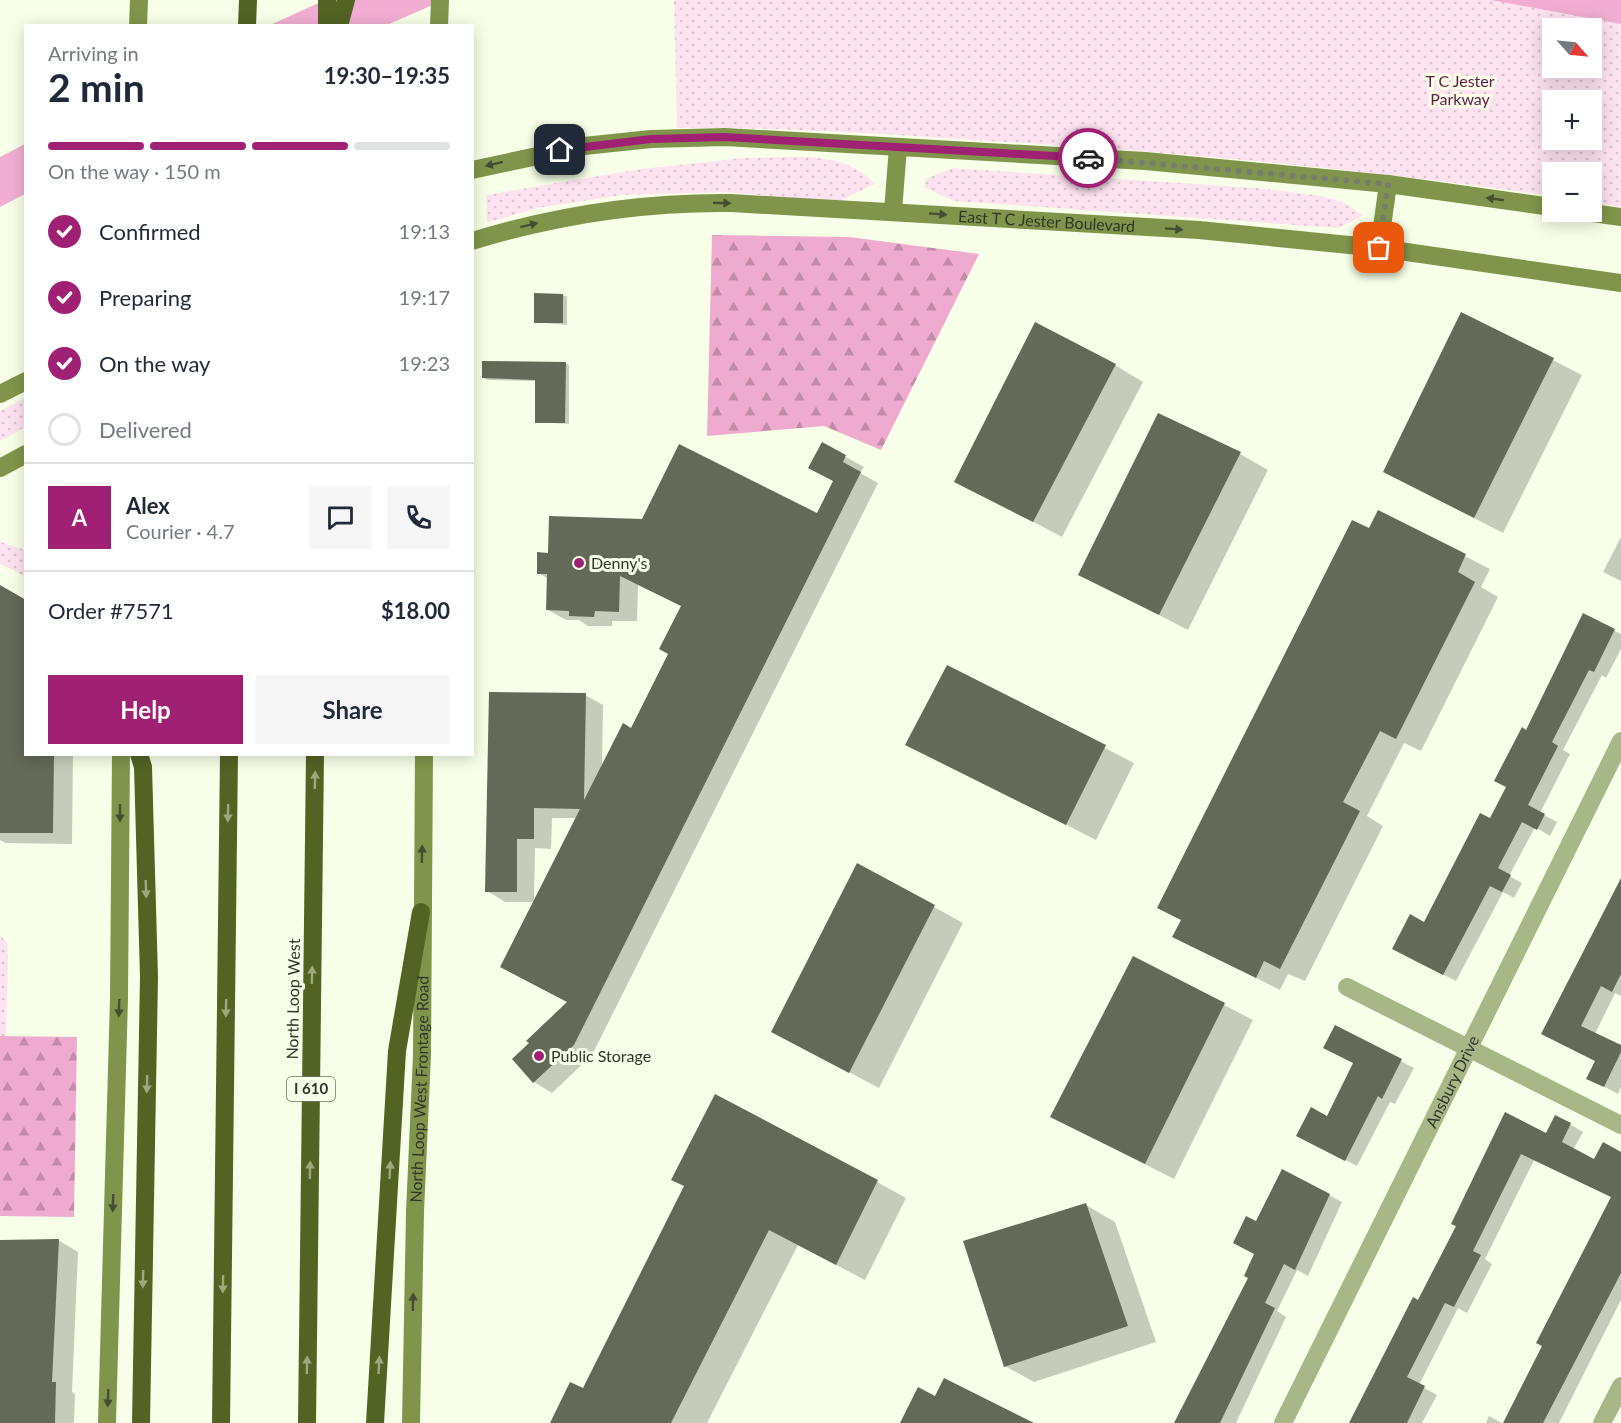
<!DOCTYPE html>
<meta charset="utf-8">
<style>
:root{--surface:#fff;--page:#f6f6f7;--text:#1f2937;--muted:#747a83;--line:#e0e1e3;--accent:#a02174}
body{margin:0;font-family:Lato,sans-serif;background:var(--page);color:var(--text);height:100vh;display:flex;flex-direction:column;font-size:22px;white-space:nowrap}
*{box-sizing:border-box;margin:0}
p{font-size:20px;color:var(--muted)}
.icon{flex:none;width:33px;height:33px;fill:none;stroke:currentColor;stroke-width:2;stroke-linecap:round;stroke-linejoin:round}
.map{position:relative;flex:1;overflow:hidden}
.side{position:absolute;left:24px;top:24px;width:450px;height:732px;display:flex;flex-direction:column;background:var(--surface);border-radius:0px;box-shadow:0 3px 15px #0003}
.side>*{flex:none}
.needle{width:39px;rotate:117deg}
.fabs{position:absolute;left:1542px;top:18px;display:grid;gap:12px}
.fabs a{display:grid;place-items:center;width:60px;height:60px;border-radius:0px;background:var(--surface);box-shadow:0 3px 15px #0003;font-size:30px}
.pin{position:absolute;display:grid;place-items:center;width:51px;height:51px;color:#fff;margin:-26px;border-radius:12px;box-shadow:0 3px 9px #0006}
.courier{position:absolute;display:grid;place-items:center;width:60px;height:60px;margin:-30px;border:4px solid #a02174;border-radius:50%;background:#fff;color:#222;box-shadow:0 2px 8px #0007}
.overview em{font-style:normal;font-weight:700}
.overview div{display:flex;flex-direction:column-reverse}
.overview{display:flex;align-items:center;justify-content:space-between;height:102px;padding:0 24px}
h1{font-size:39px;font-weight:700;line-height:45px}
.bar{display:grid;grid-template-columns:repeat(4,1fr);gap:9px 6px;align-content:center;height:72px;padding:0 24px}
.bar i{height:8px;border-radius:4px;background:var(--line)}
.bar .on{background:var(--accent)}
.bar p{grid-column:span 4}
.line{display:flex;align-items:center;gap:15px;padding:0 24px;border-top:2px solid var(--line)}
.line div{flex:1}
.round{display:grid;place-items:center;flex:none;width:63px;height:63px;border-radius:0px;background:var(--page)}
ol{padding:0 24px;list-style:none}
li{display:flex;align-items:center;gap:18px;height:66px}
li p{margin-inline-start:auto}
li .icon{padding:6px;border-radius:50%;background:var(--accent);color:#fff;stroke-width:4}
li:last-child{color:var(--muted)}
li i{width:33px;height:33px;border:3px solid var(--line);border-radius:50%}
.cta{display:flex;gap:12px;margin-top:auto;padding:12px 24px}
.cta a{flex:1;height:69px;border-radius:0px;background:var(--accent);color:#fff;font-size:24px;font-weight:700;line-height:69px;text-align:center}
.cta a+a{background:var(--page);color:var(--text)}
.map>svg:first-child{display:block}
</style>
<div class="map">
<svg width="1621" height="1423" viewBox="0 0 1621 1423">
<defs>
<pattern id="grass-dots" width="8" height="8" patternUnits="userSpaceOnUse" patternTransform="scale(1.5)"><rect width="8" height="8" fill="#fde3f0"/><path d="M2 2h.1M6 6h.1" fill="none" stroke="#d9c3ce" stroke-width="1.8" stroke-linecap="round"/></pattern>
<pattern id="forest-firs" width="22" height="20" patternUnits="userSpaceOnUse" patternTransform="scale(1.5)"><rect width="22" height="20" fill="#efabcf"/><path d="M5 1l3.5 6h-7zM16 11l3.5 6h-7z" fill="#c28ca8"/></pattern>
</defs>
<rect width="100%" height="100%" fill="#f7ffe8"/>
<!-- grass -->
<g fill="url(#grass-dots)" fill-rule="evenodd">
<path d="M674,0H1621V207L1592,202V172H1552V196C1365,169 1178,152 989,141C885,134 782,127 677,128ZM1552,28H1592V68H1552ZM1552,100H1592V140H1552Z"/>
<path d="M743,158C787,158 843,148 875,184L837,202L724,192L622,195L537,208L487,223L486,195L641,169Z"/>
<polygon points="952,168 1257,188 1322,196 1345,203 1363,216 1338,228 954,201 924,187 926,179"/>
<polygon points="25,398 25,427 0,441 0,411"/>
<polygon points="0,542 25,550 25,576 0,564"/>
<polygon points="0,935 7,943 8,957 6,1036 0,1036"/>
</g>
<!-- forest -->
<g fill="url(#forest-firs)">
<polygon points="712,235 849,237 979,254 881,450 824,426 707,436"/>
<polygon points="0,1036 77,1037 74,1217 0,1216"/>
</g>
<!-- water -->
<g fill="#f1aed2">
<polygon points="325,0 444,0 387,25 268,26"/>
<polygon points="1491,0 1621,0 1621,24"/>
<polygon points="25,144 25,194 0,207 0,157"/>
</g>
<!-- shadow -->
<g fill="#0003">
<polygon points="563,295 567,297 567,325 535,322"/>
<polygon points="1462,314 1582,375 1503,533 1385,472"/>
<polygon points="565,363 569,365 569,424 536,422 537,381 488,380 484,378"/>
<polygon points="1115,365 1143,382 1062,537 956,481"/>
<polygon points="822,444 864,467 860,473 878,483 592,1055 552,1093 534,1082 514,1059 569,1002 577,818 552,818 551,849 535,848 534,902 505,902 487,891 585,695 603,705 602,767 632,730 670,653 682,606 638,585 637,621 612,621 612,626 588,626 579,620 566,620 548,610 549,579 538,573 549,554 643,520 817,515 834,481"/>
<polygon points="1240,454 1268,470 1188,630 1080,574"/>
<polygon points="1379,512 1490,569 1481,587 1498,597 1421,751 1404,743 1367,816 1383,826 1305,981 1288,974 1280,990 1174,936"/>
<polygon points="1621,537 1621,581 1603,572"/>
<polygon points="0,586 26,754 73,754 72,844 6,843 0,840"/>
<polygon points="1584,615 1621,634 1621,649 1606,678 1602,675 1563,750 1570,754 1540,813 1557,822 1550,836 1535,827 1509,876 1522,883 1514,898 1503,892 1456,981 1406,956 1490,820 1508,787 1527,732"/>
<polygon points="947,667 1134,763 1096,840 907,744"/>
<polygon points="1621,879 1621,996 1615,993 1595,1034 1621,1047 1621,1087 1618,1094 1588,1078 1596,1061 1556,1041"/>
<polygon points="934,907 963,923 879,1088 773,1032"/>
<polygon points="1134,958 1253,1020 1174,1179 1052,1117"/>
<polygon points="1335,1027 1414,1068 1395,1104 1390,1102 1357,1166 1310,1142 1327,1118 1355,1063"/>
<polygon points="1505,1114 1547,1135 1556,1117 1571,1125 1583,1132 1573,1150 1595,1161 1621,1153 1621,1300 1559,1423 1504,1423 1544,1346 1612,1197 1534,1160 1485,1259 1492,1264 1467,1313 1458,1308 1419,1385 1437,1395 1422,1423 1352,1423 1457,1226"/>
<polygon points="877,1182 906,1198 865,1280 798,1245 707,1423 552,1423 584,1390 686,1186"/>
<polygon points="1329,1195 1342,1202 1308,1276 1297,1270 1277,1311 1286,1317 1236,1423 1176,1423 1250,1278 1256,1254 1257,1223"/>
<polygon points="1086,1205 1115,1222 1156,1342 1034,1382 1005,1366"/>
<polygon points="58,1240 78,1252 72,1392 75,1394 74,1423 0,1423 0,1241"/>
<polygon points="1489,1416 1502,1423 1486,1423"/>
</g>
<!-- building -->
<g fill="#636a57">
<polygon points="534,293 563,294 563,323 534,323"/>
<polygon points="1461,312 1554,358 1474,518 1383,472"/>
<polygon points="1035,322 1116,364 1033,522 954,482"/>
<polygon points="482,361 566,362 565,423 535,423 535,380 482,378"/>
<polygon points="1158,413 1241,452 1159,615 1078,575"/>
<polygon points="822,442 846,455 843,462 861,472 574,1045 533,1083 512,1059 529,1043 526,1041 567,1002 500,967 580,809 534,808 534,839 517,839 517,892 485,892 489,692 586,693 584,800 623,723 631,728 668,654 659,649 681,606 620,576 619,612 595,611 594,617 569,616 569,611 546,610 547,574 537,574 537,552 548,553 549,516 642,519 679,444 817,513 833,481 808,468"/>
<polygon points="1378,510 1466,554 1458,572 1475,582 1396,739 1380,731 1343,802 1360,811 1280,969 1264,961 1256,978 1172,937 1181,920 1157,908 1352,520 1369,528"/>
<polygon points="0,585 26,600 26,754 54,754 53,833 0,833"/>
<polygon points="1583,613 1615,629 1594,672 1589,670 1552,742 1558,746 1528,805 1545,814 1537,830 1522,822 1498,868 1511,875 1502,892 1490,886 1443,975 1392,949 1410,914 1424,922 1480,813 1490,818 1506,787 1494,781 1522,727 1526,730"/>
<polygon points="947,665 1106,745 1066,825 905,745"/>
<polygon points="857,863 935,905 849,1073 771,1032"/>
<polygon points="1621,878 1621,974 1612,992 1601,986 1581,1026 1621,1045 1621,1052 1604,1087 1586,1079 1595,1061 1541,1034"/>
<polygon points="1133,956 1225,1003 1145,1164 1050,1117"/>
<polygon points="1335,1025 1402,1059 1382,1099 1378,1096 1345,1161 1296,1136 1311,1107 1327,1116 1353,1063 1323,1048"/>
<polygon points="715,1094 878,1180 836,1265 769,1230 671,1423 550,1423 570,1382 583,1388 684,1186 671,1180"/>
<polygon points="1505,1112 1546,1133 1555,1115 1571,1123 1562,1142 1594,1159 1603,1142 1621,1152 1621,1273 1543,1423 1503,1423 1542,1346 1536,1343 1611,1197 1521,1154 1473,1251 1481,1255 1454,1307 1445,1303 1407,1377 1425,1386 1407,1423 1349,1423 1413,1297 1418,1300 1456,1226 1451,1224"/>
<polygon points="1282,1169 1330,1194 1295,1270 1284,1264 1265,1303 1275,1308 1220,1423 1174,1423 1248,1278 1244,1276 1254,1254 1233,1243 1246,1216 1256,1221"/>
<polygon points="1086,1203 1128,1326 1004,1367 963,1241"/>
<polygon points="59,1239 52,1382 56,1382 55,1423 0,1423 0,1240"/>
<polygon points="944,1378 1034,1423 900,1423 918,1387 935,1396"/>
</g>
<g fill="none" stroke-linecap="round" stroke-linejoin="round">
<!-- street -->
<g stroke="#a8b787" stroke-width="18">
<polyline points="1347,987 1621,1125"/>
<path id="s1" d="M1283,1423L1621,741"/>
<polyline points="1602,1423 1621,1386"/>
</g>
<!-- secondary -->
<g stroke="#80954b" stroke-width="18">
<polyline points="138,26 139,0"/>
<polyline points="439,26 440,0"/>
<polyline points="472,170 584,146 651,139 725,137 1145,161 1388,184 1552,207"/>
<polyline points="893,211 898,147"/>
<polyline points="1586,212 1621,217"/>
<path id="s2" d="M472,241C557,215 642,202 731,203L1199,230L1379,248L1621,283"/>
<polyline points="1379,248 1388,184"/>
<polyline points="0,394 26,381"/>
<polyline points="0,468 26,454"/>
<polyline points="107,1423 119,998 121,754"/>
<path id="s3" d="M411,1423L415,1212L422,1055L424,754"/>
</g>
<!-- highway -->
<g stroke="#536324" stroke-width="18">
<polyline points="247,26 248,0"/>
<polyline points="327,26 327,0"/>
<polyline points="339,26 346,0"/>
<polyline points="139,754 143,767 149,977 141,1423"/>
<polyline points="221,1423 229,754"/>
<polyline points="307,1423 315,754"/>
<polyline points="375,1423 397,1051 421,912"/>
</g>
</g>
<!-- one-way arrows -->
<defs><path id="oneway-solid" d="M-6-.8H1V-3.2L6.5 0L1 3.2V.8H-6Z" transform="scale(1.5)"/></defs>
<g fill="#464d34">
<use href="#oneway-solid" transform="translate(494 164) rotate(166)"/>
<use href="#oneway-solid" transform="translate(1495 199) rotate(-172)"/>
<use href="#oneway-solid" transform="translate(722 203) rotate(1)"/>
<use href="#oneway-solid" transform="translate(938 214) rotate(4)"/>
<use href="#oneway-solid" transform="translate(529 225) rotate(-14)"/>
<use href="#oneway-solid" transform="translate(1174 229) rotate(4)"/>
<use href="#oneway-solid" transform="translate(120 813) rotate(90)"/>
<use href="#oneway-solid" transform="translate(422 854) rotate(-89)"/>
<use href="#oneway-solid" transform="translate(119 1008) rotate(92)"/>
<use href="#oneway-solid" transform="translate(113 1203) rotate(92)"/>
<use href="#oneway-solid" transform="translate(413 1302) rotate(-89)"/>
<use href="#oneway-solid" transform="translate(108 1398) rotate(92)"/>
</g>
<g fill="#9da97c">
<use href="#oneway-solid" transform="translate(315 780) rotate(-89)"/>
<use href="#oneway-solid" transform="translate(228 813) rotate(91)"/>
<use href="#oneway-solid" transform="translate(146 889) rotate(88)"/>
<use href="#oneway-solid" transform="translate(312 975) rotate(-89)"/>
<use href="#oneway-solid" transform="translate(226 1008) rotate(91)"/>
<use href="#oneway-solid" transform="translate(147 1084) rotate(91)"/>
<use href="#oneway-solid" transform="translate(310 1170) rotate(-89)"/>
<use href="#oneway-solid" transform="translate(390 1170) rotate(-87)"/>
<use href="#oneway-solid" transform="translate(143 1279) rotate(91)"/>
<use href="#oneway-solid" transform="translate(223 1284) rotate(91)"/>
<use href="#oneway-solid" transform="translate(307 1365) rotate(-89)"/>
<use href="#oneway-solid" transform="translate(379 1365) rotate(-87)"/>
</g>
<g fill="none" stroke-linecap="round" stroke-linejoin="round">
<!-- done -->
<polyline stroke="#777c6e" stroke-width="6" stroke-dasharray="0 10.8" points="1088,158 1388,184 1379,248"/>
<!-- route -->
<polyline stroke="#a02174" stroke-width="8" points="560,150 651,139 725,137 1088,158"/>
</g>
<!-- markers -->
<g fill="#a02174" stroke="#f7ffe8" stroke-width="2">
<circle cx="579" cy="563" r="6"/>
<circle cx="539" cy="1056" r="6"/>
</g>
<g text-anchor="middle" stroke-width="6" stroke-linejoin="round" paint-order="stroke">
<!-- shield labels -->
<rect fill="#f7ffe8" stroke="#6d7264" stroke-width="1.5" x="287" y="1077" width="48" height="24" rx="4.5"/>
<g font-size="15" font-weight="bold" fill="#32352c">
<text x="311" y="1094">I 610</text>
</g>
<!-- park labels -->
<g font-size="16" fill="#651949" stroke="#f7ffe8">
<text x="1460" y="87">T C Jester<tspan x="1460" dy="18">Parkway</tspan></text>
</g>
<!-- street labels -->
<g font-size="16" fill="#32352c" stroke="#f7ffe8">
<text dy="6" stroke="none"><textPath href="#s2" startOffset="579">East T C Jester Boulevard</textPath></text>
<text transform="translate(293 999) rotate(-89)" y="6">North Loop West</text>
<text dy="6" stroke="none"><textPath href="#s1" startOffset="381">Ansbury Drive</textPath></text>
<text dy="6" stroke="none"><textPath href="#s3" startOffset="334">North Loop West Frontage Road</textPath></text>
</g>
<!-- poi labels -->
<g font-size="16" fill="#32352c" stroke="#f7ffe8" text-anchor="start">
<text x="591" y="569">Denny's</text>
<text x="551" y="1062">Public Storage</text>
</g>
</g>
</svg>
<div class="fabs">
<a><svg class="needle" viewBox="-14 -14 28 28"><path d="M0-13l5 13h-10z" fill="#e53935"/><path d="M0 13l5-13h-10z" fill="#747a83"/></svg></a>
<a>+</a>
<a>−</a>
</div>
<div class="pin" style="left:1379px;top:248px;background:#ea580c"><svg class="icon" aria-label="bag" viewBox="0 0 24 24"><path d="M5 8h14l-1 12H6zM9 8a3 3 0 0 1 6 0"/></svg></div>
<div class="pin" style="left:560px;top:150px;background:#1f2937"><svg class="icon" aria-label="home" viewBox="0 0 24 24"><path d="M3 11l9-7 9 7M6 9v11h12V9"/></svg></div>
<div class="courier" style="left:1088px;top:158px"><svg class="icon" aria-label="car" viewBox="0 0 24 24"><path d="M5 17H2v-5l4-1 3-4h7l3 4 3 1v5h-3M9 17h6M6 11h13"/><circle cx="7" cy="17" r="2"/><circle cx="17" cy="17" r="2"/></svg></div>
<section class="side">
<div class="overview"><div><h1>2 min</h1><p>Arriving in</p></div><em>19:30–19:35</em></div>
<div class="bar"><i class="on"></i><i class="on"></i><i class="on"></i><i></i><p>On the way · 150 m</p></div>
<ol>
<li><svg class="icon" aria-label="check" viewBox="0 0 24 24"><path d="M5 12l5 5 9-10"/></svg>Confirmed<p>19:13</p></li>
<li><svg class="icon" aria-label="check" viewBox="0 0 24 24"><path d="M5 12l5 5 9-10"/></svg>Preparing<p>19:17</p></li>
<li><svg class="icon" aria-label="check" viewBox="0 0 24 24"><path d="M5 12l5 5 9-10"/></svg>On the way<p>19:23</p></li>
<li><i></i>Delivered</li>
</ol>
<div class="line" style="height:108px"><b class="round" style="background:var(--accent);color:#fff">A</b><div><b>Alex</b><p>Courier · 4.7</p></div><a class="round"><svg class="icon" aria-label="chat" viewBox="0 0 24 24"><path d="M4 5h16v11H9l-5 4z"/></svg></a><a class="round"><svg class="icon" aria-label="phone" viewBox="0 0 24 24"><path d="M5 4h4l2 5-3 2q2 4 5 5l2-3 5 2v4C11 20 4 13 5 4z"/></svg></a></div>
<div class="line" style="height:78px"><div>Order #7571</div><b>$18.00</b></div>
<div class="cta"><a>Help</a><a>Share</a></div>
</section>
</div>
